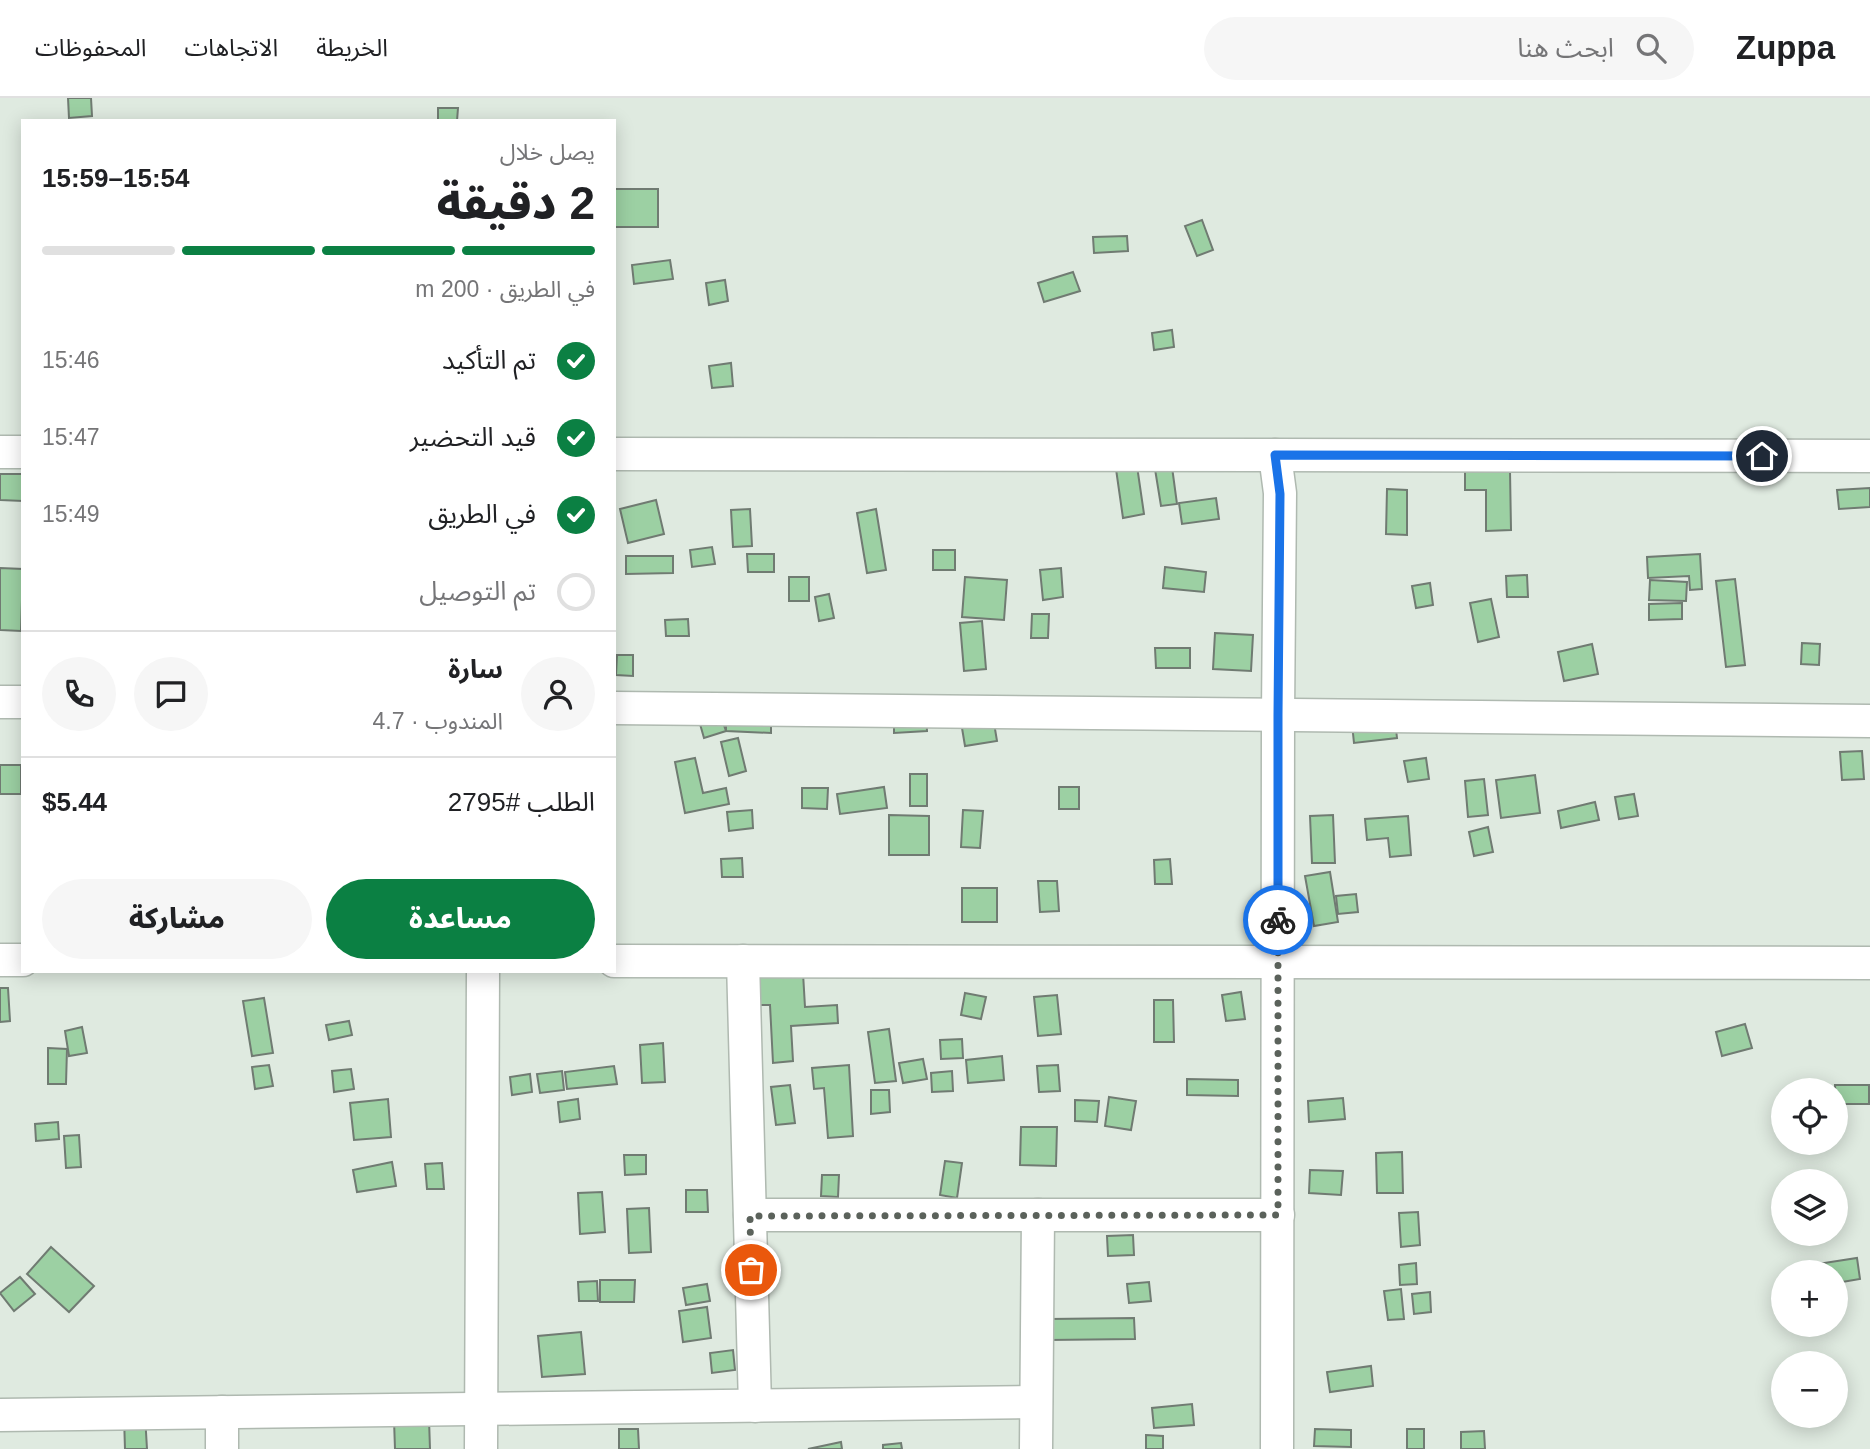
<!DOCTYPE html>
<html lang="ar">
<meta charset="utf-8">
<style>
:root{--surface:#fff;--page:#f6f6f6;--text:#202124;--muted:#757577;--line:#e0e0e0;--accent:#0b8043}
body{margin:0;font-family:Helvetica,"Noto Sans Arabic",sans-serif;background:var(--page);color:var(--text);direction:rtl;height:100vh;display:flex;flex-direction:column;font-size:26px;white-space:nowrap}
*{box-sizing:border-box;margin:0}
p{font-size:23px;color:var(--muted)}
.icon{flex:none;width:38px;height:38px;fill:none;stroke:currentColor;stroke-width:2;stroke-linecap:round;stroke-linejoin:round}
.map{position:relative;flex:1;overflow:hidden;direction:ltr}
.side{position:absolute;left:21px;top:21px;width:595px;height:854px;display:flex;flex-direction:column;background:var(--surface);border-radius:0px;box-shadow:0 4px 18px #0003;direction:rtl}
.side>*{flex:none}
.controls{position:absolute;left:1771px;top:980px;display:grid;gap:14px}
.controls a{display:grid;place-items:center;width:77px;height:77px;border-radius:50%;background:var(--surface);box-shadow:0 4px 18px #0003;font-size:35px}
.pin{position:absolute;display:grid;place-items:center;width:60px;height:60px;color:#fff;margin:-30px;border:4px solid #fff;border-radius:50%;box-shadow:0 2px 7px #0007}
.courier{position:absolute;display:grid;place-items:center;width:70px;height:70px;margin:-35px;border:5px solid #1a73e8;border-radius:50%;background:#fff;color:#222;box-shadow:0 2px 9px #0007}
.head em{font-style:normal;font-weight:800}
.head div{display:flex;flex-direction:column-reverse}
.head{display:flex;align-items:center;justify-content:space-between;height:119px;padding:0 21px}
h1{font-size:46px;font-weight:800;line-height:52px}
.bar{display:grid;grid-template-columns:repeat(4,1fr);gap:10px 7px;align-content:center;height:84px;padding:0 21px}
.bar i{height:9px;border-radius:5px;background:var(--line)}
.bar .current{background:var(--accent)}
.bar p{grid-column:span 4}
.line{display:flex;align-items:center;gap:18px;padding:0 21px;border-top:2px solid var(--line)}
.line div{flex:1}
.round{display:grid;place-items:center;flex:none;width:74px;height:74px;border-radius:37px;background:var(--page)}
ol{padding:0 21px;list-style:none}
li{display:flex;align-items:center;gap:21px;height:77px}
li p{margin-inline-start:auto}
li .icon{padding:7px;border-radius:50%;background:var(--accent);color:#fff;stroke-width:4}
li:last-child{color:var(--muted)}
li i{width:38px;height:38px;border:4px solid var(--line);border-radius:50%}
.primary-button{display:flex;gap:14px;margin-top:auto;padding:14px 21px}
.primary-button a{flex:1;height:80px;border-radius:42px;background:var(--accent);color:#fff;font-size:28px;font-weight:800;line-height:80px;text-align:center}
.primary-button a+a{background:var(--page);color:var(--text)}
header{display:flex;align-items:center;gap:42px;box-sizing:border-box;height:98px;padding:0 35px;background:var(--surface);border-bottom:2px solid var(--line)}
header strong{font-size:33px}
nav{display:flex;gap:38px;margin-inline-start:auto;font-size:24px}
.search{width:490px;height:63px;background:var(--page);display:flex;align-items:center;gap:18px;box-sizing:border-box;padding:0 24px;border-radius:38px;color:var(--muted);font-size:26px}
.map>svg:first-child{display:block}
</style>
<header>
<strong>Zuppa</strong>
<div class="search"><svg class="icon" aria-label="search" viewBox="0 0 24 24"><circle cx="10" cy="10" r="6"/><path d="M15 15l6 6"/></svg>ابحث هنا</div>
<nav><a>الخريطة</a><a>الاتجاهات</a><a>المحفوظات</a></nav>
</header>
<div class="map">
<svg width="1870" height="1351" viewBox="0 0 1870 1351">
<rect width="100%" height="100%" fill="#dfeae0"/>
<!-- building -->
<g fill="#9cd0a3" stroke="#707b72" stroke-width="2">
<polygon points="68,0 91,0 92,18 69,20"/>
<polygon points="438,10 458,10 457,23 438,23"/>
<rect x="615" y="91" width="43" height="38"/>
<polygon points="1202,122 1213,152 1197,158 1185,128"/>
<polygon points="1127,138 1128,153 1094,155 1093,139"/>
<polygon points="670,162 673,181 634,186 632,167"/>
<polygon points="1073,174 1080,193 1044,204 1038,185"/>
<polygon points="725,182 728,203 709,207 706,185"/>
<polygon points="1172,232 1174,249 1154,252 1152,235"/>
<polygon points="731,265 733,288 712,290 709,268"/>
<polygon points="1137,368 1144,416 1123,420 1116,371"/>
<polygon points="1172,369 1177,406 1161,408 1155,371"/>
<polygon points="1465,373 1510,373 1511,432 1486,433 1486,392 1465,392"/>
<polygon points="0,376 23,376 23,403 0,402"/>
<polygon points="1870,390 1870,409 1839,411 1837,392"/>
<polygon points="1387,391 1407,392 1407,437 1386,436"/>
<polygon points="1216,400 1219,421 1182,426 1179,405"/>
<polygon points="656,402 664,436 628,445 620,411"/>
<polygon points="750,411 752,448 733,449 731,412"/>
<polygon points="876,411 886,472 867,475 857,415"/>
<polygon points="712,449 715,466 692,469 690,452"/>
<rect x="933" y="452" width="22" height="20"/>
<polygon points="747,456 774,456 774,474 748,474"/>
<polygon points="1700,456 1702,491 1690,492 1689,478 1648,480 1647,459"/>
<polygon points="626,458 673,458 673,475 626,476"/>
<polygon points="1165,469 1206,474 1204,494 1163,490"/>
<polygon points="0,470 23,471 21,533 0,532"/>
<polygon points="1061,470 1063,499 1043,502 1040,472"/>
<polygon points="1527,477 1528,499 1507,499 1506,478"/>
<rect x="789" y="479" width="20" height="24"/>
<polygon points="965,479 1007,482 1004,522 962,519"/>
<polygon points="1735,481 1745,567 1726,569 1716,483"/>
<polygon points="1650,482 1687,484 1686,503 1649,502"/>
<polygon points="1430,485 1433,507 1416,510 1412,488"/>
<polygon points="829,496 834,520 819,523 815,499"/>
<polygon points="1491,501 1499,539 1478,544 1470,505"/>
<polygon points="1682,505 1682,521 1649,522 1649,506"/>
<polygon points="1032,516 1049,516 1048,540 1031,540"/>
<polygon points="688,521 689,538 666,538 665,522"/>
<polygon points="982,523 986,571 964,573 960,525"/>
<polygon points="1215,535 1253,537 1251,573 1213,571"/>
<polygon points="1802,545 1820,546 1819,567 1801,566"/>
<polygon points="1592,546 1598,576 1564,583 1558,554"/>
<polygon points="1155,550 1190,550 1190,570 1156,570"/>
<polygon points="617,557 633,557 633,578 616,577"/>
<polygon points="719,613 726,633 704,640 698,619"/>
<polygon points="992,613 997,643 965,648 960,618"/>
<polygon points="926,614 927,633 894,635 894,615"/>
<polygon points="726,617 771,618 771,635 726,633"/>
<polygon points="1395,622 1397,640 1354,645 1352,626"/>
<polygon points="738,640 746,673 729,678 721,644"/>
<polygon points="1862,653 1864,681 1842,682 1840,654"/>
<polygon points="695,660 703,695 726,690 729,706 685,715 675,664"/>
<polygon points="1426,660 1429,681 1408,684 1404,663"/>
<rect x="0" y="667" width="21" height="29"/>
<rect x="910" y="676" width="17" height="32"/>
<polygon points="1535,677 1540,715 1501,720 1496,682"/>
<polygon points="1484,681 1488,717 1468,719 1465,683"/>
<polygon points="884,689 887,710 840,716 837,696"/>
<rect x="1059" y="689" width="20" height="22"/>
<polygon points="802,690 828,690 827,711 802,710"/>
<polygon points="1634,696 1638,718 1619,721 1615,699"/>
<polygon points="1595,704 1599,722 1561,730 1558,713"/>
<polygon points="752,712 753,730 729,733 727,714"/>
<polygon points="963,712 983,713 980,750 961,749"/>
<polygon points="889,717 929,718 929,757 889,757"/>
<polygon points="1333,717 1335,765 1312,765 1310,718"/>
<polygon points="1408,718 1411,757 1390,759 1388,740 1367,742 1365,721"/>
<polygon points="1488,729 1493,754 1474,758 1469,734"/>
<polygon points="742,760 743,779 722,779 721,761"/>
<polygon points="1170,761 1172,786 1155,786 1154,762"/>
<polygon points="1330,774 1338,824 1314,828 1305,778"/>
<polygon points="1038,783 1057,783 1059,813 1040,814"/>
<rect x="962" y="790" width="35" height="34"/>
<polygon points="1356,796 1358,814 1338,816 1336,798"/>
<polygon points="803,875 805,909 837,907 838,925 791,928 793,963 773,965 770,907 760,907 759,878"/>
<polygon points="0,890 8,890 10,923 0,924"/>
<polygon points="1241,894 1245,921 1226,923 1222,897"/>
<polygon points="965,895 986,899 981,921 961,917"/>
<polygon points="1057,897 1061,936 1038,938 1034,899"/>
<polygon points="264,900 273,955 252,958 243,903"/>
<polygon points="1154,902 1173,902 1174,944 1154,944"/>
<polygon points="349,923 352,937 329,942 326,927"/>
<polygon points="1745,926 1752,950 1722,958 1716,934"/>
<polygon points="82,929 87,955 69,958 65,933"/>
<polygon points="889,931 896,983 875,985 868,934"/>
<polygon points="962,941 963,960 941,961 940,942"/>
<polygon points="663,945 665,984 642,985 640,947"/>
<polygon points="48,950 67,951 66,986 48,986"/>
<polygon points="1002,958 1004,982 968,985 966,962"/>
<polygon points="923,961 927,981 903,985 899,965"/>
<polygon points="269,967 273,988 255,991 252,969"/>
<polygon points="849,967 853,1038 828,1040 824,990 814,991 812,970"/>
<polygon points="1058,967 1060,993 1039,994 1037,968"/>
<polygon points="614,968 617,986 567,991 565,974"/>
<polygon points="351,971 354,991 334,994 332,973"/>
<polygon points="562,973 564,992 540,995 537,976"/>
<polygon points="952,973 953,993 932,994 931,975"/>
<polygon points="530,976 532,994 512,997 510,979"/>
<polygon points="1187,981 1238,982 1238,998 1187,997"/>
<polygon points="790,987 795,1025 776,1027 771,989"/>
<polygon points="1835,987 1869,987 1869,1006 1836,1006"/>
<polygon points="871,992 889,992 890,1014 871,1016"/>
<polygon points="1109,999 1136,1003 1131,1032 1105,1028"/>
<polygon points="1343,1000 1345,1021 1309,1024 1308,1003"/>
<polygon points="388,1001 391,1039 354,1042 350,1005"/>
<polygon points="578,1001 580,1021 560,1024 558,1004"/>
<polygon points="1075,1002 1099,1003 1097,1024 1075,1023"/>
<polygon points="58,1024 59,1041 36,1043 35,1026"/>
<polygon points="1021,1029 1057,1029 1056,1068 1020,1067"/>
<polygon points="79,1037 81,1069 66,1070 64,1038"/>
<polygon points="1402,1054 1403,1095 1377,1095 1376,1055"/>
<polygon points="624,1057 646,1057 646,1076 625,1077"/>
<polygon points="945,1063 962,1065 957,1100 940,1097"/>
<polygon points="392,1064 396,1088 357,1094 353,1072"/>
<polygon points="442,1065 444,1091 427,1091 425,1066"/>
<polygon points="1310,1072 1343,1073 1341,1097 1309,1095"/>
<polygon points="822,1077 839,1077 838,1099 821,1098"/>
<polygon points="686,1092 707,1092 708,1114 686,1114"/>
<polygon points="602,1094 605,1134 580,1136 578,1095"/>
<polygon points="649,1110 651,1154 629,1155 627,1111"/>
<polygon points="1418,1114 1420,1147 1401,1149 1399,1115"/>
<polygon points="1133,1137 1134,1157 1108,1158 1107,1138"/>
<polygon points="51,1149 94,1188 69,1214 27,1176"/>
<polygon points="1857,1160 1860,1181 1836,1185 1836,1174 1812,1174 1811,1167"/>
<polygon points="1416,1165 1417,1186 1400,1187 1399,1167"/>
<polygon points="20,1179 35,1196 14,1213 0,1195"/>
<polygon points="600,1182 635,1182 634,1204 600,1204"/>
<polygon points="597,1183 598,1203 579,1203 578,1184"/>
<polygon points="1149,1184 1151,1203 1129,1205 1127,1186"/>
<polygon points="707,1186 710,1203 686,1207 683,1190"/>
<polygon points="1401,1191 1404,1221 1388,1222 1384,1193"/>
<polygon points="1430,1194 1431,1214 1414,1216 1412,1196"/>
<polygon points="707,1209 711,1240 683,1244 679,1213"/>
<polygon points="1134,1220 1135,1241 1049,1242 1049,1221"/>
<polygon points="581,1234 585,1276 542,1279 538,1238"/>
<polygon points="733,1252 735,1272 712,1275 710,1255"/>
<polygon points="1371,1268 1373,1288 1330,1294 1327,1274"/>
<polygon points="1192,1306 1194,1327 1154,1330 1152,1310"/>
<polygon points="145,1317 147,1351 125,1351 124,1319"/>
<polygon points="429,1321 430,1351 395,1351 394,1322"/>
<polygon points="619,1331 638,1331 639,1351 619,1351"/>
<polygon points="1315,1331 1351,1332 1351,1349 1314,1348"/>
<rect x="1407" y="1331" width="17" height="20"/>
<polygon points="1484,1333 1485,1351 1461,1351 1461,1334"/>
<polygon points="1146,1337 1163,1338 1163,1351 1146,1351"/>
<polygon points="841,1344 842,1351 808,1351"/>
<polygon points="901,1345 902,1351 883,1351 883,1347"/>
</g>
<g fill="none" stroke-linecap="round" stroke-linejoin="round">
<defs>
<g id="minor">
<polyline points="0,354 23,354"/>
<polyline points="614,356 1870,358"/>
<polyline points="1275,357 1280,395 1278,617 1277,1351"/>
<polyline points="0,604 23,604"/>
<polyline points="614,610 1870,623"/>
<polyline points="0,862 23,862"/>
<polyline points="614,863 1870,865"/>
<polyline points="743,863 755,1308"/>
<polyline points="750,1117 1278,1117"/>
<polyline points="222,1314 222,1351"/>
<polyline points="0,1317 1036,1304"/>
<polyline points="481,1351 483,873"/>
<polyline points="1036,1351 1038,1117"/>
</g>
</defs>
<!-- minor casing -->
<use href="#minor" stroke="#afb9b0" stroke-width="35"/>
<!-- minor -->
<use href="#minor" stroke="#fff" stroke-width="32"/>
</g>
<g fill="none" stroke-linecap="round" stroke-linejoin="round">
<!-- done -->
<polyline stroke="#5b625b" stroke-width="7" stroke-dasharray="0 12.6" points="751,1172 750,1118 1278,1117 1278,822"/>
<!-- route -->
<polyline stroke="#1a73e8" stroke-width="9" points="1278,822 1278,617 1280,396 1275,357 1762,358"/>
</g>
</svg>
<div class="controls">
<a><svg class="icon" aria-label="locate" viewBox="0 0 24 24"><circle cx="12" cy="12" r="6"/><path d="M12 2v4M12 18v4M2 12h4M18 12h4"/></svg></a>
<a><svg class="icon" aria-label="layers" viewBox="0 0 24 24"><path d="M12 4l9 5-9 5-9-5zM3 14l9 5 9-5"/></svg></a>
<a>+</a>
<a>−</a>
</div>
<div class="pin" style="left:751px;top:1172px;background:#ea580c"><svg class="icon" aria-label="bag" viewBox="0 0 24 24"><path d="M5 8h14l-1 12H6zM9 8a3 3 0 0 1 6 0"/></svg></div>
<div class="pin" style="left:1762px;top:358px;background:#1f2937"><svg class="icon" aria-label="home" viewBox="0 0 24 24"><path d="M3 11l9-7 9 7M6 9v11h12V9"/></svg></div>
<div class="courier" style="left:1278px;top:822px"><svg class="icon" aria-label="bike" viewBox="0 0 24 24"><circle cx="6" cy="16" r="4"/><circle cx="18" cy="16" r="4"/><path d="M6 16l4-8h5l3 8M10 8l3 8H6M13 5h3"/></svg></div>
<section class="side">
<div class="head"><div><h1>2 دقيقة</h1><p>يصل خلال</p></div><em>15:54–15:59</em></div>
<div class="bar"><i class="current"></i><i class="current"></i><i class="current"></i><i></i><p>في الطريق · 200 m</p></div>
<ol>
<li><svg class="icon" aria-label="check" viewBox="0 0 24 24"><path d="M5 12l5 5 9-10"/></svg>تم التأكيد<p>15:46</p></li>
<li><svg class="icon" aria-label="check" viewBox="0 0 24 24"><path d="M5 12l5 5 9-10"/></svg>قيد التحضير<p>15:47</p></li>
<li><svg class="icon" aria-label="check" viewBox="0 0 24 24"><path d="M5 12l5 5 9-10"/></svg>في الطريق<p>15:49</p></li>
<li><i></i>تم التوصيل</li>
</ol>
<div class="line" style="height:126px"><a class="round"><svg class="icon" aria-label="person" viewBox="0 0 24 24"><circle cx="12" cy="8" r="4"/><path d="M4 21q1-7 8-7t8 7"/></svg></a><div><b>سارة</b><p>المندوب · 4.7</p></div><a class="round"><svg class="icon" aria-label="chat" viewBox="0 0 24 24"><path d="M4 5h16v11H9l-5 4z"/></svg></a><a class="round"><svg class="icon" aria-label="phone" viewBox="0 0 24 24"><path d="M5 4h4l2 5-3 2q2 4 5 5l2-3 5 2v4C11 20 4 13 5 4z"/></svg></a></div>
<div class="line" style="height:91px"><div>الطلب #2795</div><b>$5.44</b></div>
<div class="primary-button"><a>مساعدة</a><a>مشاركة</a></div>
</section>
</div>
